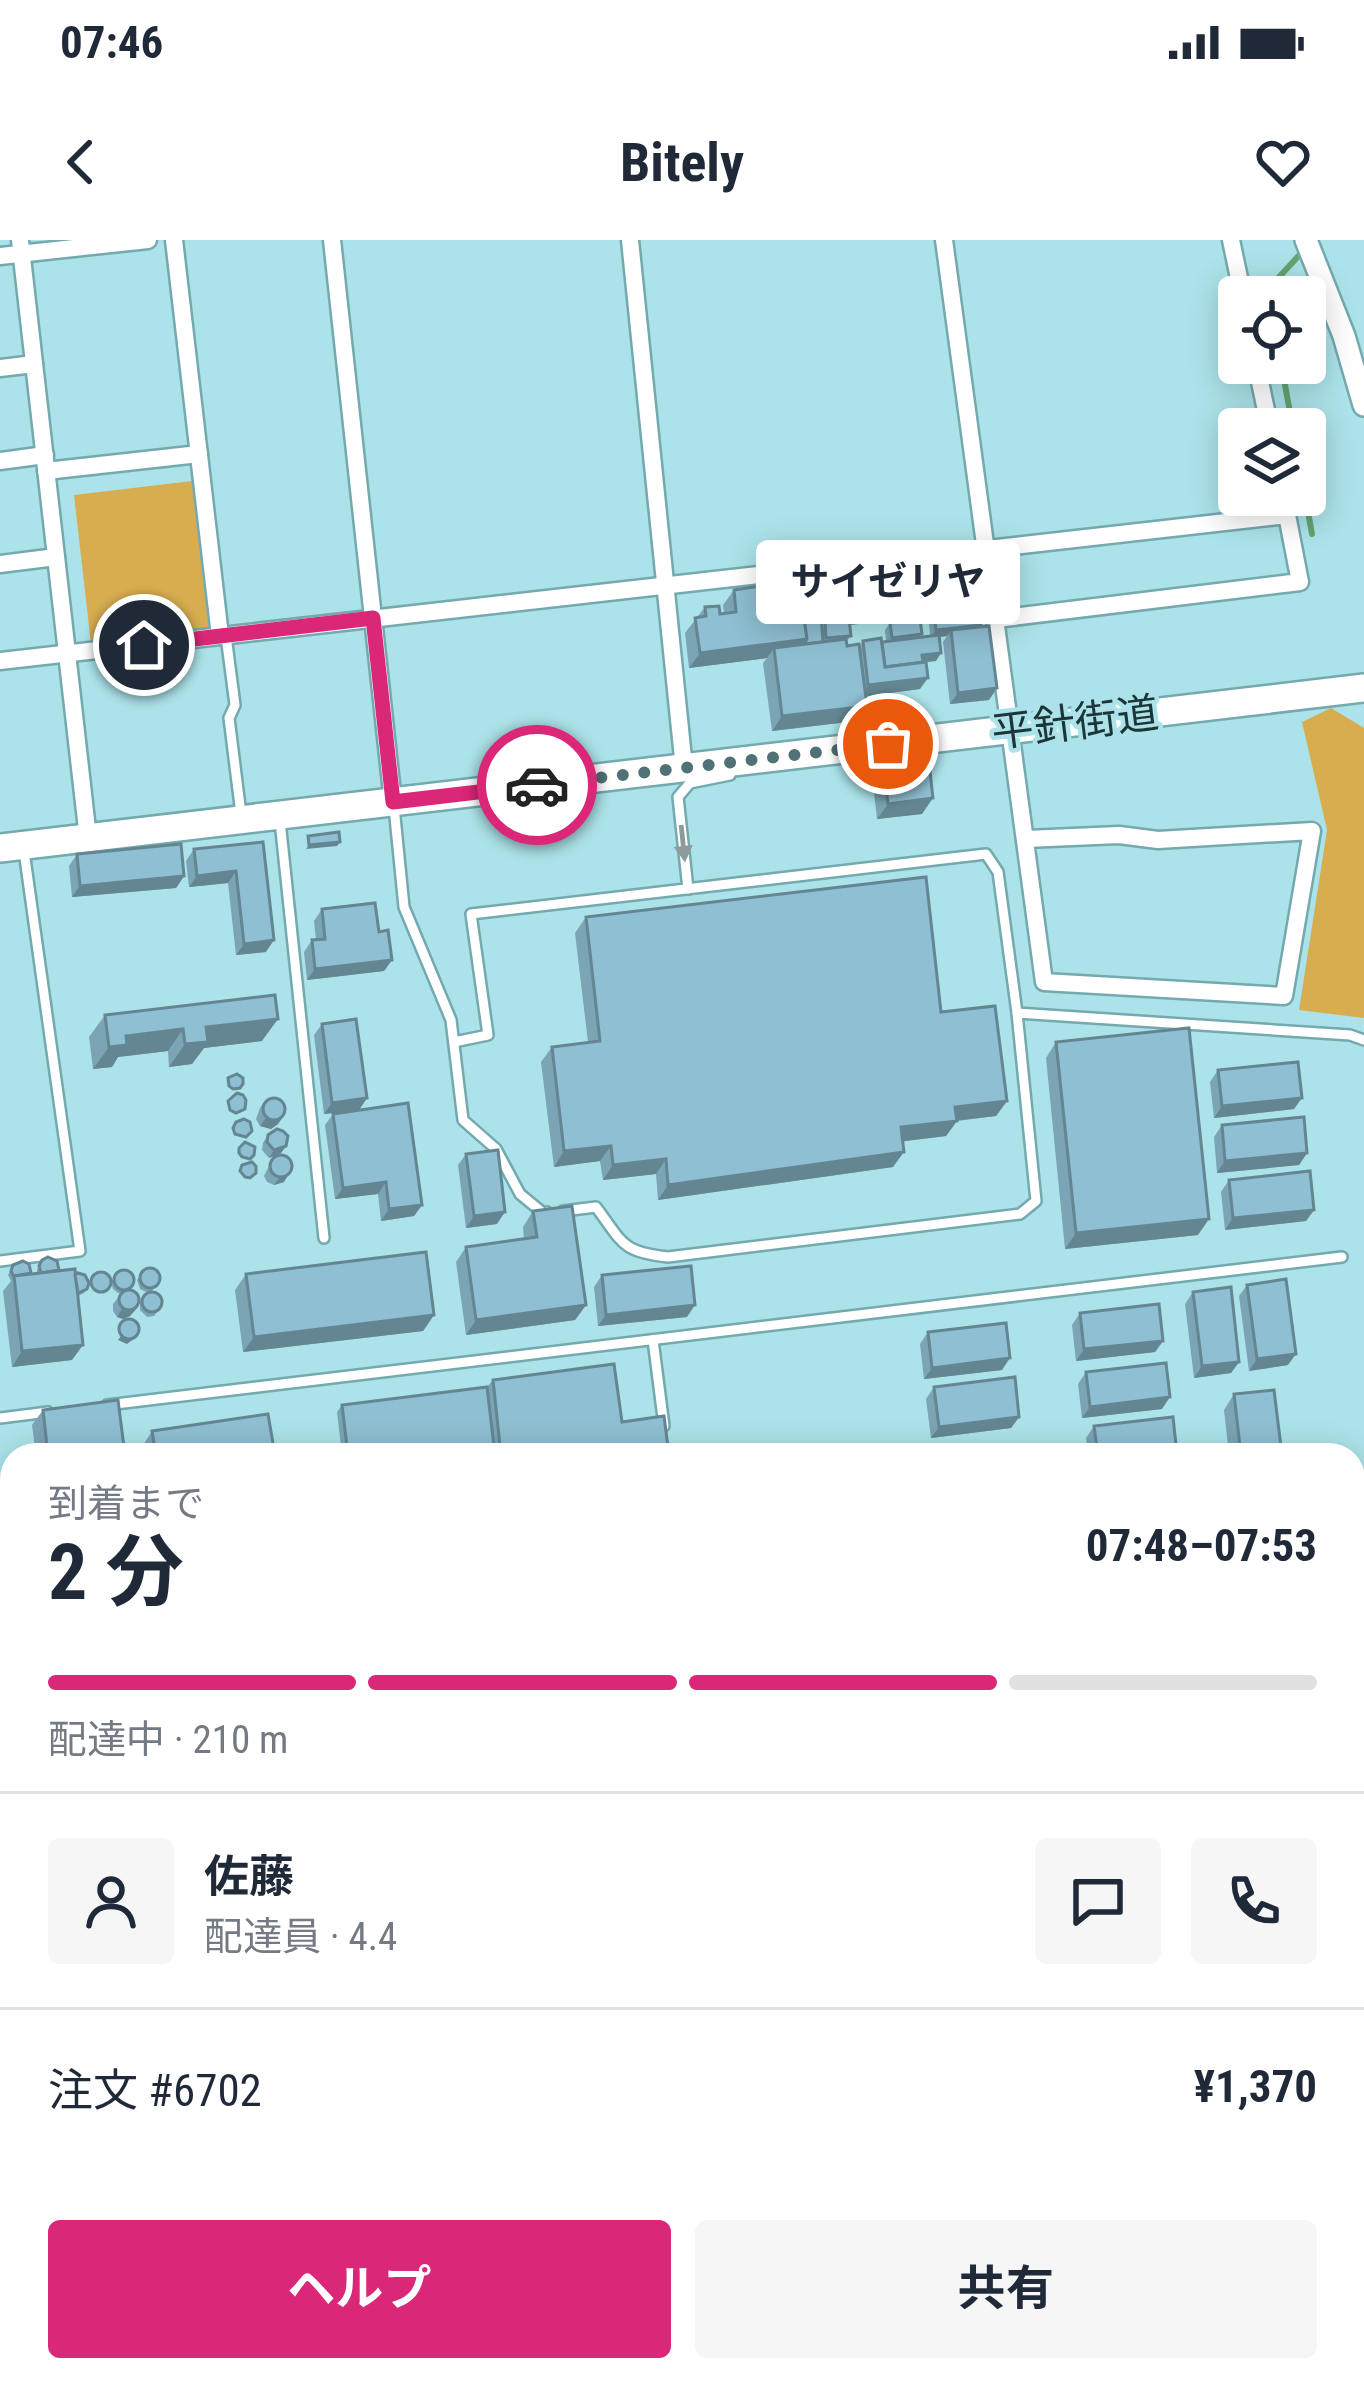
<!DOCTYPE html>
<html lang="ja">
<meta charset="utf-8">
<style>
:root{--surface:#fff;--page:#f6f6f7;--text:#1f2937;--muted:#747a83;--line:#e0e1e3;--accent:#db2777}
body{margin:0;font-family:"Roboto Condensed","Noto Sans JP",sans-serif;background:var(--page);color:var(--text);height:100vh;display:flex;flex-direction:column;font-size:45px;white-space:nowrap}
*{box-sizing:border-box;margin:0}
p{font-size:39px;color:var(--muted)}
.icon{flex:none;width:66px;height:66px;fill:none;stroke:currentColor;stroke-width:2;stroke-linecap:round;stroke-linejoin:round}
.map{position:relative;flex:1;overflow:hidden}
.drawer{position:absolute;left:0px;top:1203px;width:1365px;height:939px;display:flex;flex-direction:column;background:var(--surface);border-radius:36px 36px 0 0;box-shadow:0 6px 30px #0003}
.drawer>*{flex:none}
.fabs{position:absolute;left:1218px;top:36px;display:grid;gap:24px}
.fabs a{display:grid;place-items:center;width:108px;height:108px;border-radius:12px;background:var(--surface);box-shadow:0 6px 30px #0003;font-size:60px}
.pin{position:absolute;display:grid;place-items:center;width:102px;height:102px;color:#fff;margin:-51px;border:6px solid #fff;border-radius:50%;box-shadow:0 3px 12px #0007}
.courier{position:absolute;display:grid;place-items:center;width:120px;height:120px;margin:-60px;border:9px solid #db2777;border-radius:50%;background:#fff;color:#222;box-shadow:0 3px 15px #0007}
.bubble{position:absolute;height:84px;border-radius:12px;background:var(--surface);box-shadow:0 6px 30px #0003;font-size:39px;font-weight:700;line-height:84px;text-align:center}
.headline em{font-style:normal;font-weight:700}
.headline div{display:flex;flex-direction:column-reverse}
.headline{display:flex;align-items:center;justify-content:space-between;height:204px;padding:0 48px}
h1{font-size:78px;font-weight:700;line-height:90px}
.bar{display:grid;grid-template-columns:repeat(4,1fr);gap:18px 12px;align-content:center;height:144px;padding:0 48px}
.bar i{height:15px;border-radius:9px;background:var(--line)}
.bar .selected{background:var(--accent)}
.bar p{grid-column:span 4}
.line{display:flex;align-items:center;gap:30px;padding:0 48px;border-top:3px solid var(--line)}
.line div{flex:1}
.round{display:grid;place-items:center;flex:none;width:126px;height:126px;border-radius:12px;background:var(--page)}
.button{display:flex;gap:24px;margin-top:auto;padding:24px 48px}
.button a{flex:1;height:138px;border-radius:12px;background:var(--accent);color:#fff;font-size:48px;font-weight:700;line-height:138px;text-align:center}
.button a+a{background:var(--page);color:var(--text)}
.status{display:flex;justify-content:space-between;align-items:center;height:84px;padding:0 60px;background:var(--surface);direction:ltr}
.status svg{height:33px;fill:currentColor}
header{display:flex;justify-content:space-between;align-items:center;height:156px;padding:0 48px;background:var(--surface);font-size:54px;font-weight:700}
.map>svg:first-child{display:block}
</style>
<div class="status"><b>07:46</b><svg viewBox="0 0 49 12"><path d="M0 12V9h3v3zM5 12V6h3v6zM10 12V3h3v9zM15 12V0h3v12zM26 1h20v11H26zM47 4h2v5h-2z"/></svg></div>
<header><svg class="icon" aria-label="back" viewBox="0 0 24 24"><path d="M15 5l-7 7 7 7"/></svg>Bitely<svg class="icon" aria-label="heart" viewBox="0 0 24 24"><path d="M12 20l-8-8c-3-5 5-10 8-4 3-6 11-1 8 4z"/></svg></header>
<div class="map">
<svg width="1364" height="2141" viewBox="0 0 1364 2141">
<rect width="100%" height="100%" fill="#ace3ea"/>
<!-- green -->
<g fill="#d7ad4f">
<polygon points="192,241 209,391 91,404 74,255"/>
<polygon points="1331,468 1364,488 1364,778 1299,770 1327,590 1302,482"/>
<polygon points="1364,1813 1364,2114 1353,2115 1353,1814"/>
<polygon points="1070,2130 1225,2130 1184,2141 1072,2141"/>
</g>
<!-- water -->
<polygon fill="#84d387" stroke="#65a46f" stroke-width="3" points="12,1368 12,1496 0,1497 0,1370"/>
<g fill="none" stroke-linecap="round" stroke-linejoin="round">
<!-- stream -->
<g stroke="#65a46f" stroke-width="6">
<polyline points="1270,57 1268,49 1305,9"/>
<polyline points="1281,123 1293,189"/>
<polyline points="1305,255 1312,294"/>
</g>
<!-- river -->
<g stroke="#84d387" stroke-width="33">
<polyline points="0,1832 12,1895"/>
<polyline points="56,2130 59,2141"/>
</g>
<defs>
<g id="service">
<polyline points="226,396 235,465 229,478 241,574"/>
<polyline points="394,567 404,667 451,780 463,880 496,909 520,954 543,973 547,972"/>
<polyline points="280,581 324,998"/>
<polyline points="688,649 678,557 690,543 730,535"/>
<polyline points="454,802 488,795 471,674 986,614 998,632 1017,773 1350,795 1364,800"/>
<path d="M563,971L596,967C623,1003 621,1012 668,1017L1020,974L1036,961L1017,773"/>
<polyline points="0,1021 80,1011 24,611"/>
<polyline points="653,1100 664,1186"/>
<polyline points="107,1165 1342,1017"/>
<polyline points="0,1178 48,1172"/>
<polyline points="0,1603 12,1602"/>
</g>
<g id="minor">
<polyline points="20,0 88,598"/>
<polyline points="174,0 220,396"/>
<polyline points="332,0 393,562"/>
<polyline points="630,0 684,528"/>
<polyline points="944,0 1044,742 1284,756 1312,591 1158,600 1119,595 1026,599"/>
<polyline points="1231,0 1243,57"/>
<polyline points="0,16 148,0"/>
<polyline points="1256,123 1270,189"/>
<polyline points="0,128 34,124"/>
<polyline points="0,221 45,215"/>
<polyline points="46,231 199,214"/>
<polyline points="0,324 56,317"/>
<polyline points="996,379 1300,342 1287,275"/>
<polyline points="0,421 1287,275 1283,255"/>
<polyline points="0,1708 12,1763"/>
<polyline points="1353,1790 1364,1789"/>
<polyline points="0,1971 12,2037"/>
<polyline points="0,2091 12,2106"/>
<polyline points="31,2130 41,2141"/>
<polyline points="75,2130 77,2141"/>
<polyline points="1058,2130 1059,2141"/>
</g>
<polyline id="tertiary" points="1306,0 1344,96 1364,165"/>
<polyline id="primary" points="0,608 1364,448"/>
</defs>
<!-- service casing -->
<use href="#service" stroke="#73a9af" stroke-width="14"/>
<!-- minor casing -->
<use href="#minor" stroke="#73a9af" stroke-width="21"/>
<!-- tertiary casing -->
<use href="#tertiary" stroke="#73a9af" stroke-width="26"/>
<!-- primary casing -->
<use href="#primary" stroke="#73a9af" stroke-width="32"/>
<!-- path -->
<g stroke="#658c90" stroke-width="3" stroke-dasharray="3 9" stroke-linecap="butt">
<polyline points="1353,1935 1364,2097"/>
<polyline points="1314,2141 1364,2134"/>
</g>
<!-- service -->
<use href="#service" stroke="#fff" stroke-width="9"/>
<!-- minor -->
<use href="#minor" stroke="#fff" stroke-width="16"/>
<!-- tertiary -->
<use href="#tertiary" stroke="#fff" stroke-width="21"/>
<!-- primary -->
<use href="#primary" stroke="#fff" stroke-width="27"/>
<defs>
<polyline id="rail" points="0,2128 11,2141"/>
</defs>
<!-- rail casing -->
<use href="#rail" stroke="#62898d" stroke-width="10"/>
<!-- rail -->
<use href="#rail" stroke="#ace3ea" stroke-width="6" stroke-dasharray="18" stroke-linecap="butt"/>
</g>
<!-- wall -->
<g fill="#7ba4b5">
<polygon points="882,327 900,341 906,361 908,358 919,374 907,376 907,370 902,377 887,379 884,351 888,345 881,346 880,331"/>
<polygon points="828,334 845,354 842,358 828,360 825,337"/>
<polygon points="932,340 976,359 970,367 929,372 927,347"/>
<polygon points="734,350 770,366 775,359 793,365 804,377 822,386 825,382 847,379 846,364 851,356 876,382 850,385 851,396 846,402 847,406 860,406 863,401 886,401 885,390 890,383 920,397 930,396 929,382 934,374 981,385 997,448 989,460 950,464 943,402 947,396 939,397 936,421 923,422 920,449 866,456 867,466 856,481 772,491 763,423 767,418 689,428 685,393 705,367 720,374 724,374 723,365"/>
<polygon points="883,519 922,574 877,579 872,534"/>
<polygon points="263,602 266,712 236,715 228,643 189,647 186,621 194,609"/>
<polygon points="77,614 184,636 176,648 72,657 69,626"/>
<polygon points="322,669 379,692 392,720 384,731 307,740 304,712 312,700 316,700 314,681"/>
<polygon points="586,677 941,772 1007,861 996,876 957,881 946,896 903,901 893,927 658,960 656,934 603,940 600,921 554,927 541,822 552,807 588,802 575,693"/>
<polygon points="105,775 262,801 204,808 192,824 169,827 168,811 118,817 112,827 93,829 89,797"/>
<polygon points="322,784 367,858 359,870 324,874 314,795"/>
<polygon points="1056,802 1198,995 1065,1009 1046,818"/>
<polygon points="1218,830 1294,869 1214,878 1210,842"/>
<polygon points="265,861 278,884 271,889 260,886 256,879 260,868"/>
<polygon points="333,874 422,965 414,976 381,981 378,954 335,959 325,885"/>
<polygon points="1222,885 1307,913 1299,925 1217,933 1214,897"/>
<polygon points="268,895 286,906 281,913 269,918 262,910 263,903"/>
<polygon points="466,914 497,984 466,988 458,925"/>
<polygon points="273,918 284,942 274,945 267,942 264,936"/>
<polygon points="1229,940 1314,970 1306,981 1225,990 1221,952"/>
<polygon points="533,971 586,1065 575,1080 466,1095 456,1022 466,1007 524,999 523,987"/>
<polygon points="42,1020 59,1030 75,1035 87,1049 84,1053 78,1056 72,1120 12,1127 3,1051 11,1041 8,1035 13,1025 31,1034 37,1033 37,1030"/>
<polygon points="146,1028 153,1051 146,1052 140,1049 137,1040"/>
<polygon points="119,1030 136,1069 130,1076 123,1079 117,1077 113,1071 113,1064 122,1053 118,1053 113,1049 111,1042"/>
<polygon points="246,1034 434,1075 423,1091 243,1112 235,1050"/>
<polygon points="602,1035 687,1077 598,1086 594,1047"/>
<polygon points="1247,1045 1288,1125 1249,1131 1239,1056"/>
<polygon points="1193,1052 1239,1122 1231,1133 1194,1138 1185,1064"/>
<polygon points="142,1059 162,1065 154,1076 147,1077 140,1070 140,1063"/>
<polygon points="1080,1073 1163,1101 1155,1112 1076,1121 1072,1085"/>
<polygon points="928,1092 1002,1130 924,1139 920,1104"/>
<polygon points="1086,1132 1162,1169 1082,1178 1078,1144"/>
<polygon points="493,1140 622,1182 669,1215 342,1215 337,1172 342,1165 487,1147"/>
<polygon points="934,1147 1019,1177 1011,1188 931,1198 926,1159"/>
<polygon points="1234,1154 1282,1215 1229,1215 1224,1170"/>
<polygon points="43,1170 125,1215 36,1215 32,1185"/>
<polygon points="1094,1186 1177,1214 1088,1215 1086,1198"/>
<polygon points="152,1191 275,1215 143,1215 142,1207"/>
<polygon points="290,2130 669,2130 670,2141 291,2141"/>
<polygon points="684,2130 740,2130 743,2141 686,2141"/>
</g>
<!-- shaded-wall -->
<g fill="#648693">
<polygon points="976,359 970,367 929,372 935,364"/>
<polygon points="907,369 902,377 887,379 892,371"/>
<polygon points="881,374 876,382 848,385 853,378"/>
<polygon points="981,385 951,390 947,396 930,398 936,390"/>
<polygon points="807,399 796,414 774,408 767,418 689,428 700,413"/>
<polygon points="941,413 936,421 917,423 922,415"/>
<polygon points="928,438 920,449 860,457 868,445"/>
<polygon points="997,448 989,460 950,464 958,453"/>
<polygon points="867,466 856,481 772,491 782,476"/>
<polygon points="933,558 922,574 877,579 888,564"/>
<polygon points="340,602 337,606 306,609 309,605"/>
<polygon points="236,631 228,643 189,647 197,636"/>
<polygon points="184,636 176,648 72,657 80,646"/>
<polygon points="274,700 266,712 236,715 244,704"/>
<polygon points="392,720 384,731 307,740 315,729"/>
<polygon points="278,779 262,801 204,808 192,824 169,827 185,804 206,787"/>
<polygon points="183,789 168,811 118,817 112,827 93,829 109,807 126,796"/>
<polygon points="367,858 359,870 324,874 332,863"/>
<polygon points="1302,858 1294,869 1214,878 1222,866"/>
<polygon points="1007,861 996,876 944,882 955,867"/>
<polygon points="283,877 278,884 271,889 260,886 266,878"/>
<polygon points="957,881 946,896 890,903 901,887"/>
<polygon points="286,906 281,913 269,918 274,910"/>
<polygon points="611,906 600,921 554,927 564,911"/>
<polygon points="904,912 893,927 658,960 668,945"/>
<polygon points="1307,913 1299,925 1217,933 1225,921"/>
<polygon points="666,919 656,934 603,940 613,925"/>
<polygon points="289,934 284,942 274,945 279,938"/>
<polygon points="386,942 378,954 335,959 343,948"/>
<polygon points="422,965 414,976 381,981 389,969"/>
<polygon points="1314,970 1306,981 1225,990 1233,978"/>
<polygon points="505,972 497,984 466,988 474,976"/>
<polygon points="1209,979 1198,995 1065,1009 1076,993"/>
<polygon points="586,1065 575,1080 466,1095 476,1080"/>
<polygon points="695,1065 687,1077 598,1086 606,1075"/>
<polygon points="122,1069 136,1069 130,1076 123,1079 117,1077"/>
<polygon points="434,1075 423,1091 243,1112 254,1097"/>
<polygon points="121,1096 136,1097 127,1104 118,1100"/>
<polygon points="1163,1101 1155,1112 1076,1121 1084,1109"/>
<polygon points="83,1105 72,1120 12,1127 22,1111"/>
<polygon points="1296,1114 1288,1125 1249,1131 1257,1119"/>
<polygon points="1010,1118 1002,1130 924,1139 932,1128"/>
<polygon points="1239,1122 1231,1133 1194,1138 1202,1126"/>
<polygon points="1170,1157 1162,1169 1082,1178 1090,1167"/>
<polygon points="1019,1177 1011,1188 931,1198 939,1187"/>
</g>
<!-- building -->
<g fill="#8fbfd2" stroke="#648693" stroke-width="3">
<polygon points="898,325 900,341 884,342 882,327"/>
<polygon points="842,332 845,354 830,356 828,334"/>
<polygon points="973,335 976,359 935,364 932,340"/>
<polygon points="813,337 815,356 803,358 801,339"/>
<polygon points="904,342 907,369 892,371 889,343"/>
<polygon points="767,345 770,368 776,367 775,359 792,357 793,365 802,364 807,399 700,413 695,378 706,376 705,367 719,366 720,374 736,372 734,350"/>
<polygon points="879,353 881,374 853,378 851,356"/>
<polygon points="920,356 922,370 910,372 908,358"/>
<polygon points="979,369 981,385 936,390 934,374"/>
<polygon points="821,375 823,402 804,404 807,399 804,377"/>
<polygon points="849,379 851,396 826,398 825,382"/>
<polygon points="920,379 922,394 892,398 890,383"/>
<polygon points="989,386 997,448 958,453 951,390"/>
<polygon points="939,395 941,413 922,415 923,422 885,427 882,402"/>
<polygon points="881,398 885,427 926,422 928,438 868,445 863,401"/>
<polygon points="846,399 847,406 859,404 867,466 782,476 774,408"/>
<polygon points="928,514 933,558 888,564 883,519"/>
<polygon points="339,592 340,602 309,605 308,596"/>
<polygon points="263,602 274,700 244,704 236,631 197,636 194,609"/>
<polygon points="181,604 184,636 80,646 77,614"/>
<polygon points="926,637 941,772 995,766 1007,861 955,867 957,881 901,887 904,912 668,945 666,919 613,925 611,906 564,911 552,807 600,801 586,677"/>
<polygon points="375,663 379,692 388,690 392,720 315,729 312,700 325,699 322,669"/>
<polygon points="275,755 278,779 206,787 208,802 185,804 183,789 126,796 127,805 109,807 105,775"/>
<polygon points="356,779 367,858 332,863 322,784"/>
<polygon points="1189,788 1209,979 1076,993 1056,802"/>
<polygon points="1298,822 1302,858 1222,866 1218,830"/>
<polygon points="237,834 243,838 243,844 240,848 233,849 229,846 228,838"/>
<polygon points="237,853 243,855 246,860 245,869 236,873 230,870 228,861"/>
<circle cx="274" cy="869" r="11"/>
<polygon points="408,863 422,965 389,969 386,942 343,948 333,874"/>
<polygon points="1304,877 1307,913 1225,921 1222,885"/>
<polygon points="244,879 250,882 252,891 246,897 235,894 233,888 236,882"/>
<polygon points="277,889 283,891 288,896 286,906 274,910 267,902 268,895"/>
<polygon points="245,902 255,907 254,915 250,919 242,917 239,913 239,908"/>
<polygon points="498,910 505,972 474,976 466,914"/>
<circle cx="281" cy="926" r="11"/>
<polygon points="252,922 256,926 256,933 250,938 245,937 240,931 242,925"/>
<polygon points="1310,931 1314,970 1233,978 1229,940"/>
<polygon points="572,966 586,1065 476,1080 466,1007 537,997 533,971"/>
<polygon points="426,1012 434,1075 254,1097 246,1034"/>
<polygon points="48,1017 57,1021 59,1030 41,1033 39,1026 42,1020"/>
<polygon points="23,1021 29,1024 31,1033 14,1036 14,1037 11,1031 13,1025"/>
<polygon points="691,1026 695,1065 606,1075 602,1035"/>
<circle cx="150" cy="1038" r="10"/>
<polygon points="75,1029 83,1105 22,1111 14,1036"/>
<circle cx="124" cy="1040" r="10"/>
<circle cx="101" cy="1042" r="10"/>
<polygon points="78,1033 85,1035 89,1043 87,1049 78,1053 75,1035"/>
<polygon points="1286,1039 1296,1114 1257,1119 1247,1045"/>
<polygon points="1231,1047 1239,1122 1202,1126 1193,1052"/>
<circle cx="129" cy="1060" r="10"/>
<circle cx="152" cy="1062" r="10"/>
<polygon points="1159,1064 1163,1101 1084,1109 1080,1073"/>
<circle cx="129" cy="1089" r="10"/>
<polygon points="1006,1083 1010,1118 932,1128 928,1092"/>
<polygon points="1166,1123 1170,1157 1090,1167 1086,1132"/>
<polygon points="614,1124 622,1182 664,1176 669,1215 501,1215 493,1140"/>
<polygon points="1015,1137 1019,1177 939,1187 934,1147"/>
<polygon points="487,1147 495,1215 348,1215 342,1165"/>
<polygon points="1274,1150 1282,1215 1241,1215 1234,1154"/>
<polygon points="118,1160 125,1215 48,1215 43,1170"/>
<polygon points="268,1174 275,1215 156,1215 152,1191"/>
<polygon points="1173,1177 1177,1214 1098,1215 1094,1186"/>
<polygon points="299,2130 669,2130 670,2141 301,2141"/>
<polygon points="694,2130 740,2130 743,2141 697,2141"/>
</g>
<!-- one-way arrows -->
<defs><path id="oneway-solid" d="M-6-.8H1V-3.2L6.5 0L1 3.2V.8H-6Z" transform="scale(3)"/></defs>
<use fill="#8e9a9b" href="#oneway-solid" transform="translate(683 603) rotate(84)"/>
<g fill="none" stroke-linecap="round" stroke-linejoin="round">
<!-- done -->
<polyline stroke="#507276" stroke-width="12" stroke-dasharray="0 21.6" points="537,545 888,504"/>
<!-- route -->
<polyline stroke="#db2777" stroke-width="15" points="144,405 373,378 393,562 537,545"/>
</g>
<g text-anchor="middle" stroke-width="9" stroke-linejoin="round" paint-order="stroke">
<!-- street labels -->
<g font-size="42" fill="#1e3537" stroke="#ace3ea">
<text transform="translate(1075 482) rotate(-7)" y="15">平針街道</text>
</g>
</g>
</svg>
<div class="fabs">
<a><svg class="icon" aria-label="locate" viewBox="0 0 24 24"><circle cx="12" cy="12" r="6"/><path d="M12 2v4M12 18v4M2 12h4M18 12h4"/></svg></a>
<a><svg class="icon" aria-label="layers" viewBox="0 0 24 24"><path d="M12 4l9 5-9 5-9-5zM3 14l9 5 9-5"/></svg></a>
</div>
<div class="pin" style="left:888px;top:504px;background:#ea580c"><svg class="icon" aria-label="bag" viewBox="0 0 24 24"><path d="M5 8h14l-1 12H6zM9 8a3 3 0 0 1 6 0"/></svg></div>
<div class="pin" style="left:144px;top:405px;background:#1f2937"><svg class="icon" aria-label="home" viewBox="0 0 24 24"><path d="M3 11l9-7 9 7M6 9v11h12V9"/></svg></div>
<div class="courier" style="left:537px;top:545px"><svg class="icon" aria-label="car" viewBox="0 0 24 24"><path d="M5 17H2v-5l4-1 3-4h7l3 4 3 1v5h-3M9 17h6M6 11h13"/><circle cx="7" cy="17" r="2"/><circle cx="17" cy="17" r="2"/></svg></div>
<div class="bubble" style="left:756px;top:300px;width:264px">サイゼリヤ</div>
<section class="drawer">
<div class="headline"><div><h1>2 分</h1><p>到着まで</p></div><em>07:48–07:53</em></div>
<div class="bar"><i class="selected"></i><i class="selected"></i><i class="selected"></i><i></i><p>配達中 · 210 m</p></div>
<div class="line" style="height:216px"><a class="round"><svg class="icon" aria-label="person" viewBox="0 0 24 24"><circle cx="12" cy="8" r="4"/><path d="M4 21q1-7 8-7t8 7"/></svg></a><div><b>佐藤</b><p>配達員 · 4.4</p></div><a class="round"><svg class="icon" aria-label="chat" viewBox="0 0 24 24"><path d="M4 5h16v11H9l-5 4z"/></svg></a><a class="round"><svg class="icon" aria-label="phone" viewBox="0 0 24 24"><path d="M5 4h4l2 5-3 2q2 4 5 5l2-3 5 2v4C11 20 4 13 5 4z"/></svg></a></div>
<div class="line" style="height:156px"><div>注文 #6702</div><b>¥1,370</b></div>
<div class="button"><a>ヘルプ</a><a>共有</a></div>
</section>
</div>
